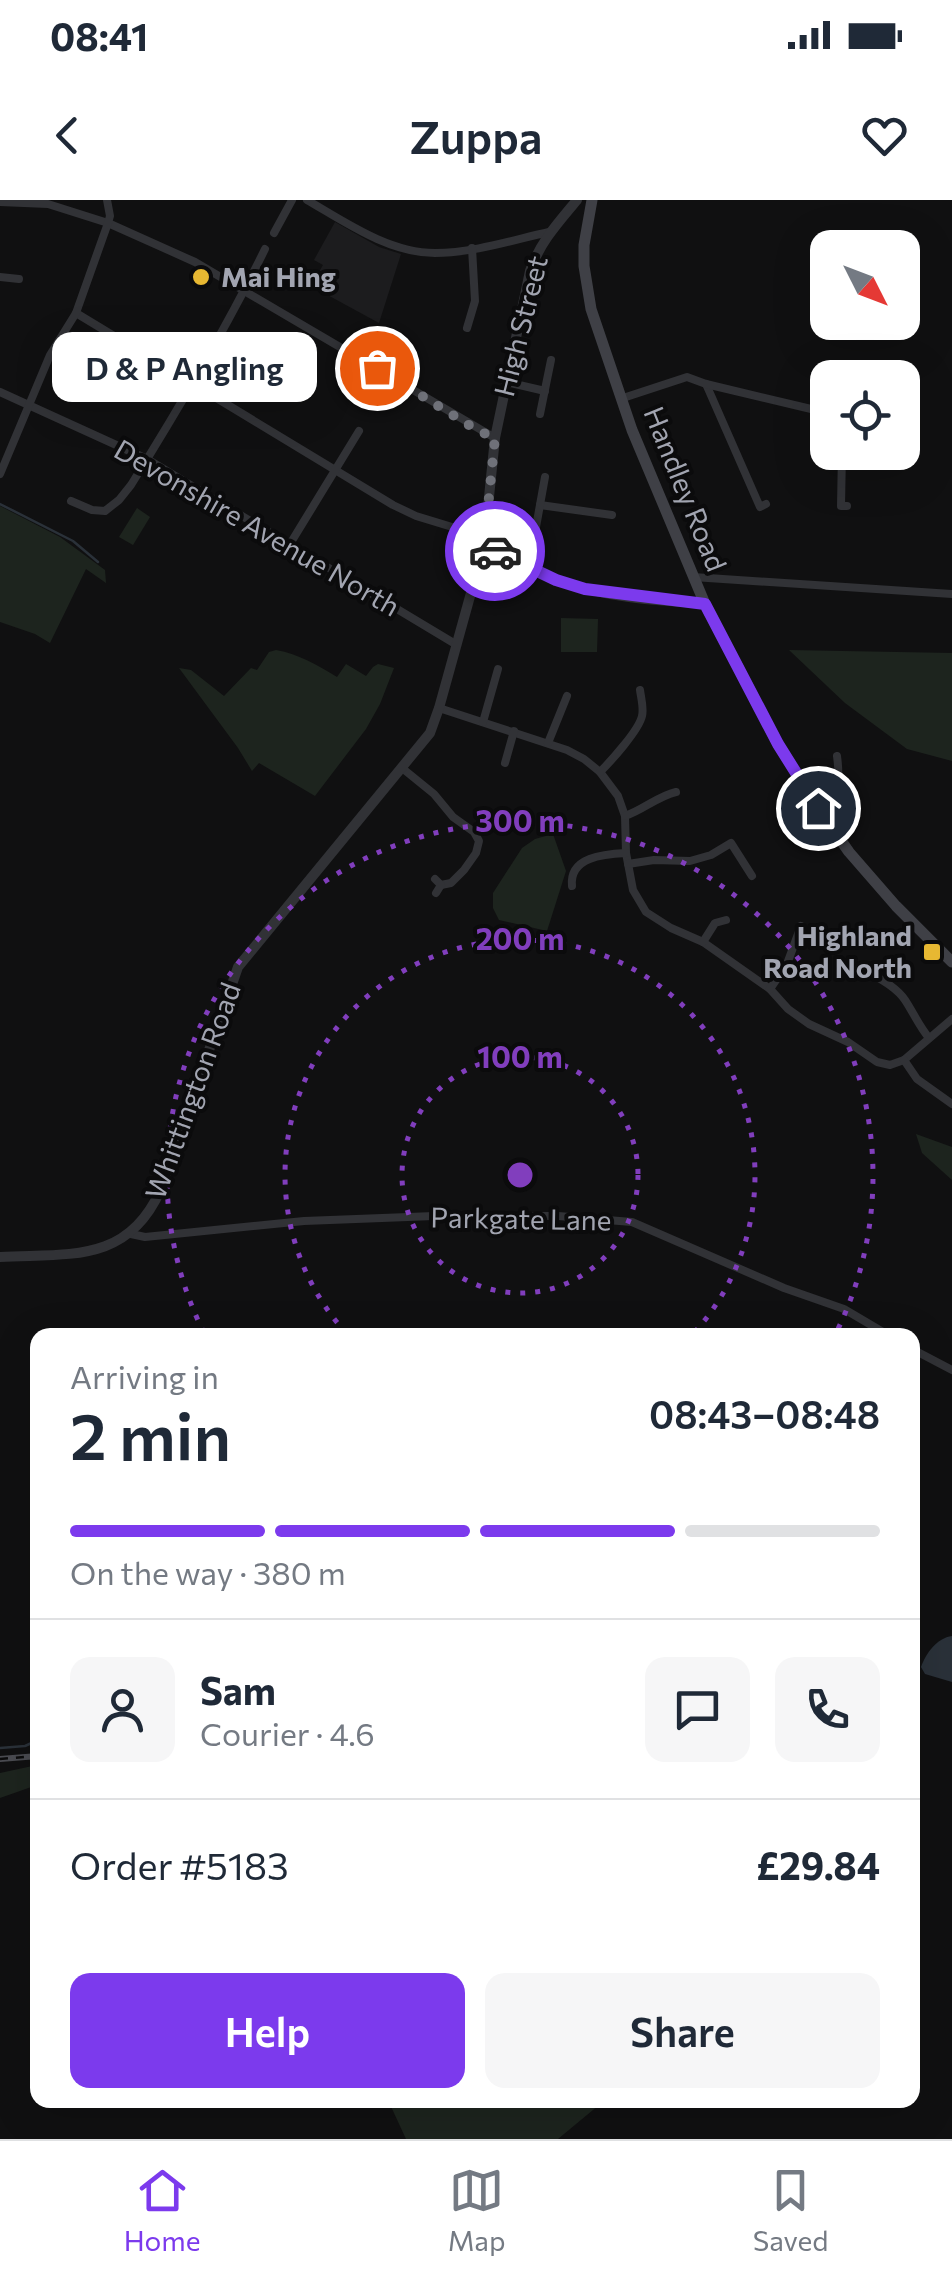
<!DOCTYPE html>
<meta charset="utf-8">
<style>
:root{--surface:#fff;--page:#f6f6f7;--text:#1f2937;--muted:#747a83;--line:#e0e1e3;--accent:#7c3aed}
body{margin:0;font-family:Commissioner,sans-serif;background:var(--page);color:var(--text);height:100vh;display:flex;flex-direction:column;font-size:38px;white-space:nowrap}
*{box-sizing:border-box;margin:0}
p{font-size:32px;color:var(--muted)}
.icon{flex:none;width:55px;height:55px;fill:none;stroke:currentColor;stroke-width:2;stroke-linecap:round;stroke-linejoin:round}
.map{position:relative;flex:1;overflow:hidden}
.panel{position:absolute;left:30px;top:1128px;width:890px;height:780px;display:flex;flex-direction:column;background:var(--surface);border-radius:20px;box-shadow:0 10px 40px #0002}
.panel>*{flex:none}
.needle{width:65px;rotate:132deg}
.fabs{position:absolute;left:810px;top:30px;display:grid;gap:20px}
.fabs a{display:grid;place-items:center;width:110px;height:110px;border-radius:20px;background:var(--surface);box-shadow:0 10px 40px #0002;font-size:50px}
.pin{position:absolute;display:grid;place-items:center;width:85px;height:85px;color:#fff;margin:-42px;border:5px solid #fff;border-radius:50%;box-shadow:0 2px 10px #0007}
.courier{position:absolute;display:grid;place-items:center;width:100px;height:100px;margin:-50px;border:8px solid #7c3aed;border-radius:50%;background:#fff;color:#222;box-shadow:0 2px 12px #0007}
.bubble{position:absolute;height:70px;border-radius:20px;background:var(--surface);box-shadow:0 10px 40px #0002;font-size:32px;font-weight:600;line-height:70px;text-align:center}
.headline em{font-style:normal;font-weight:600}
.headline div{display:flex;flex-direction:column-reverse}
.headline{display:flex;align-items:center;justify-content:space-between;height:170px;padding:0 40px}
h1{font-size:65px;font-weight:600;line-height:75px}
.bar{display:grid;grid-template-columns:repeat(4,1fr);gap:15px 10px;align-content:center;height:120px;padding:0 40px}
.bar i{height:12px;border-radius:8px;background:var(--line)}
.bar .active{background:var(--accent)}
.bar p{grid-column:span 4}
.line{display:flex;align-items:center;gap:25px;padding:0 40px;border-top:2px solid var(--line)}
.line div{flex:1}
.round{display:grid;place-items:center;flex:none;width:105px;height:105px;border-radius:20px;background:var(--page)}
.primary-button{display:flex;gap:20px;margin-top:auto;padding:20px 40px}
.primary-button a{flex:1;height:115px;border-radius:20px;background:var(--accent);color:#fff;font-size:40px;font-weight:600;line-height:115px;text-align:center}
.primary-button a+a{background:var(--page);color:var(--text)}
.status{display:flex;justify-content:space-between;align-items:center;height:70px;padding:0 50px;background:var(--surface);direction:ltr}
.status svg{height:28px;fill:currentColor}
header{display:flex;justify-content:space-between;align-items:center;height:130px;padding:0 40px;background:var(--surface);font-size:45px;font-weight:600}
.tabs{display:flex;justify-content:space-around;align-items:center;height:140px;border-top:2px solid var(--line);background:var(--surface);font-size:28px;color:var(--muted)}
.tabs a{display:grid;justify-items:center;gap:5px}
.tabs .active{color:var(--accent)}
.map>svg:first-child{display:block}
</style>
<div class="status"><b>08:41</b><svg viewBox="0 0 49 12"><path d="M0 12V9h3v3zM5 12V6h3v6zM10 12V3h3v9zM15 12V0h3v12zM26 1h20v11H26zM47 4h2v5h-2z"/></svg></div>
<header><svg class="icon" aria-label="back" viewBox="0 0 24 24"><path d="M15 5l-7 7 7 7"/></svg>Zuppa<svg class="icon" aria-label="heart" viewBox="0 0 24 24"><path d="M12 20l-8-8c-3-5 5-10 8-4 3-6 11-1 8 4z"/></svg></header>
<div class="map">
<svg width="952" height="1939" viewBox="0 0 952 1939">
<rect width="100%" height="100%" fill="#101011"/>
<!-- built -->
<polygon fill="#1c1c1e" points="335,22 379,47 401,54 379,123 311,86 323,65 314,60"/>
<!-- green -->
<g fill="#1d241e">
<polygon points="0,306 60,337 105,370 106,383 86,369 50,443 35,434 0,422"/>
<polygon points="137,308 150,317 133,345 119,337"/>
<polygon points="561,418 598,419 597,452 561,452"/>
<path d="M276,450C299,454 317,465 337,477L346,464L366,476L373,467L378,464L394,468L380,504L366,529L315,596L259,563L252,571L238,548L179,468L191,470L224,496L251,468L257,470L269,452Z"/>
<polygon points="789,450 952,453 952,561 907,549 845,503"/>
<polygon points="553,634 566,671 547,731 499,720 493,708 493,693 522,648 535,639"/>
<polygon points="916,934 952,947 952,980 922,953"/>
<polygon points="37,1565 37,1585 0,1598 0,1573"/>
<polygon points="388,1900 605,1900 558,1939 406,1939"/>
</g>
<!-- water -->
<path fill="#2a3139" d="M952,1436V1482L925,1474L921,1467C926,1453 937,1438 952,1436Z"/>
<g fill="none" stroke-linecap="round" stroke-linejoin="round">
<!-- stream -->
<g stroke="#2a3139" stroke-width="2.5">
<polyline points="0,304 73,341 98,362"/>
<polyline points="0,1548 25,1546 38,1540"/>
</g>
<!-- minor -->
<g stroke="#313236" stroke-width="8">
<path d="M307,0C345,22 389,53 435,53C473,53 513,40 549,32"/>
<polyline points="0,2 48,4 108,23 195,62 495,238"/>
<polyline points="274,33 292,0"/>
<polyline points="0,77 19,79"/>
<polyline points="76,113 393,305 416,316 485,337"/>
<polyline points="467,128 475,101 472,48"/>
<polyline points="506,182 545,191"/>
<polyline points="706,184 760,307 766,304"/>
<polyline points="0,192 147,259 457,445"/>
<polyline points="623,198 687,177 706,184 828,213"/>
<polyline points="540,214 551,160"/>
<polyline points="842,252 841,306 847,306"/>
<polyline points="0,274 50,155 76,113 108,23 110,16 107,0"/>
<path d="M71,301L92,310L105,311L119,300L131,285C179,208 225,131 265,49"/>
<polyline points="540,305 612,315"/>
<polyline points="290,344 359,231"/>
<path d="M484,346C508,356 532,370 556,380C601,398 656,402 705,404"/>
<polyline points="529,366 545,277"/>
<polyline points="693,377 952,394"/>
<polyline points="439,508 567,550 584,559 600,572 618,596 625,616 626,653 633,690 646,712 671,728 703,742 770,789 788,809 809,824 848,842 877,862 890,865 904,860 952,819"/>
<polyline points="483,522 498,469"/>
<polyline points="548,543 567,496"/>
<polyline points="505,563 514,531"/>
<polyline points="402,568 434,594 453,617 474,632 479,641 476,653 464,670 451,683 441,685"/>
<path d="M600,572C611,561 639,530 642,516C644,508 641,498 640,490"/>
<path d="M814,602C838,584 841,587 837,556"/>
<path d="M625,616C643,610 658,596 676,592"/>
<polyline points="628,664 654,660 690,661 711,655 731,643 752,676"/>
<polyline points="435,679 441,685 436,693"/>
<path d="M572,686C569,657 604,654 626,653"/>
<polyline points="703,742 715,723 726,720"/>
<path d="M870,773C882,780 897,788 905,800C913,812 919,826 929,838"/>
<polyline points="770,789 787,764 801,726"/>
<polyline points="904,860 917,879 952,904"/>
<polyline points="131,1034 145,1037 304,1021 434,1016 558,1016 632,1022 784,1088 844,1109 888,1135"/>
<polyline points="912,1149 952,1170"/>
</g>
<!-- tertiary -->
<path stroke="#313236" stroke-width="10" d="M0,1057C68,1053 127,1064 160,991L238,767L430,533L439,508L484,346L495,238L530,71C540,42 558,23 577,0"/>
<!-- secondary -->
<polyline stroke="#3f4046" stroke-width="11" points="592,0 584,45 584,66 591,109 632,230 705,404 778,544 818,608 849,652 896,706 952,762"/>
<defs>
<polyline id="rail" points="0,1559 38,1556"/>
</defs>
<!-- rail casing -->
<use href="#rail" stroke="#4a4b51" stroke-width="6"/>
<!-- rail -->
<use href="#rail" stroke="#0b0b0c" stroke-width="2.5" stroke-dasharray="8" stroke-linecap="butt"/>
</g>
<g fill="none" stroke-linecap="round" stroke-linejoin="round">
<!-- done -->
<polyline stroke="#6f7179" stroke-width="10" stroke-dasharray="0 18" points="377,168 477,230 495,238 484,346 495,351"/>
<!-- route -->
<polyline stroke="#7c3aed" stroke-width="12" points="495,351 556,380 585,389 705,404 778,544 818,608"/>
</g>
<!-- distance rings -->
<g fill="none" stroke="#813ebd" stroke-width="5" stroke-dasharray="5 10">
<circle cx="520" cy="975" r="118"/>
<path d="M347 1134A235 235 0 1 1 693 1134"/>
<path d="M204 1133A353 353 0 1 1 836 1133"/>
</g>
<!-- markers -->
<g fill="#e7b832" stroke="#0b0b0c" stroke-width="4">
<circle cx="201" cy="77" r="10"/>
<rect x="922" y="742" width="20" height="20" rx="5"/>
</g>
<g text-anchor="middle" stroke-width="8" stroke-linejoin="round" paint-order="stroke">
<!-- poi labels -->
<g font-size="28" font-weight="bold" fill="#a2a5b1" stroke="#0b0b0c" text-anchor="start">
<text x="221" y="87">Mai Hing</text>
<text x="912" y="746" text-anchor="end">Highland<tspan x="912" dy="32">Road North</tspan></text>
</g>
<!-- street labels -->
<g font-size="28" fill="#a2a5b1" stroke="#0b0b0c">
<text transform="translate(521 126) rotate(-76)" y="10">High Street</text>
<text transform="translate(685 289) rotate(68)" y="10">Handley Road</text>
<text transform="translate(257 328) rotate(30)" y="10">Devonshire Avenue North</text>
<text transform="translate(193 891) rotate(-70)" y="10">Whittington Road</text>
<text transform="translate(521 1019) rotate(1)" y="10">Parkgate Lane</text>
</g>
</g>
<circle cx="520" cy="975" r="15" fill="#813ebd" stroke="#0b0b0c" stroke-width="5"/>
<g font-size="30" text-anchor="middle" font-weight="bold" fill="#813ebd" stroke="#0b0b0c" stroke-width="8" stroke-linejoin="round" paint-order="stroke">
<text x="520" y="632">300 m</text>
<text x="520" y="750">200 m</text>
<text x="520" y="868">100 m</text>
</g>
</svg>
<div class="fabs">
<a><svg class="needle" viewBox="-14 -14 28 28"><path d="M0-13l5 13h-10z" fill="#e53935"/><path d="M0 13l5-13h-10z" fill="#747a83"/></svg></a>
<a><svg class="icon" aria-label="locate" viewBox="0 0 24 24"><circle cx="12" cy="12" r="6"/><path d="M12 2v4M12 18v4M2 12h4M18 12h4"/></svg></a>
</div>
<div class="pin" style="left:377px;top:168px;background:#ea580c"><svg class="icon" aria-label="bag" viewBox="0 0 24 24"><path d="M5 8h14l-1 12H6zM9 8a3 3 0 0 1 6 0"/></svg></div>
<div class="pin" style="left:818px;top:608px;background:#1f2937"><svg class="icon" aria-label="home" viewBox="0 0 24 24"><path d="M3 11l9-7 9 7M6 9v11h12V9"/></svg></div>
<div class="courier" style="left:495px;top:351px"><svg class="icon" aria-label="car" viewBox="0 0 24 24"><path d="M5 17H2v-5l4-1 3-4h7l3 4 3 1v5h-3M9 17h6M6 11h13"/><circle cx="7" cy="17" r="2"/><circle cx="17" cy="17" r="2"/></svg></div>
<div class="bubble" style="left:52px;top:132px;width:265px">D &amp; P Angling</div>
<section class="panel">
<div class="headline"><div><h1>2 min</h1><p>Arriving in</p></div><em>08:43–08:48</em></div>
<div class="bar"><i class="active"></i><i class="active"></i><i class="active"></i><i></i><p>On the way · 380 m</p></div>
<div class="line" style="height:180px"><a class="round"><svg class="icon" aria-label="person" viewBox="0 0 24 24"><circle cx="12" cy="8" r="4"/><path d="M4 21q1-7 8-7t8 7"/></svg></a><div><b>Sam</b><p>Courier · 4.6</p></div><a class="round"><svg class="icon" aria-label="chat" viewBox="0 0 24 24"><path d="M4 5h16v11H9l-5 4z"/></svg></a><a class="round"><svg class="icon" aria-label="phone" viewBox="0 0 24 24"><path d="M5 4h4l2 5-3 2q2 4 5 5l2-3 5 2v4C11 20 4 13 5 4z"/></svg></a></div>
<div class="line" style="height:130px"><div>Order #5183</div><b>£29.84</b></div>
<div class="primary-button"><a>Help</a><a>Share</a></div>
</section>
</div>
<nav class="tabs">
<a class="active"><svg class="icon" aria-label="home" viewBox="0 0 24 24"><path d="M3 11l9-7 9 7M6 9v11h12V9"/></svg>Home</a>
<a><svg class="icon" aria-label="map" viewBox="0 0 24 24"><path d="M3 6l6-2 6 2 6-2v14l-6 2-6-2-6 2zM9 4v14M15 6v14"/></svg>Map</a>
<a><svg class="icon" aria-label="saved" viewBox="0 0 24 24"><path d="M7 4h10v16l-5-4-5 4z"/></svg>Saved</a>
</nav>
